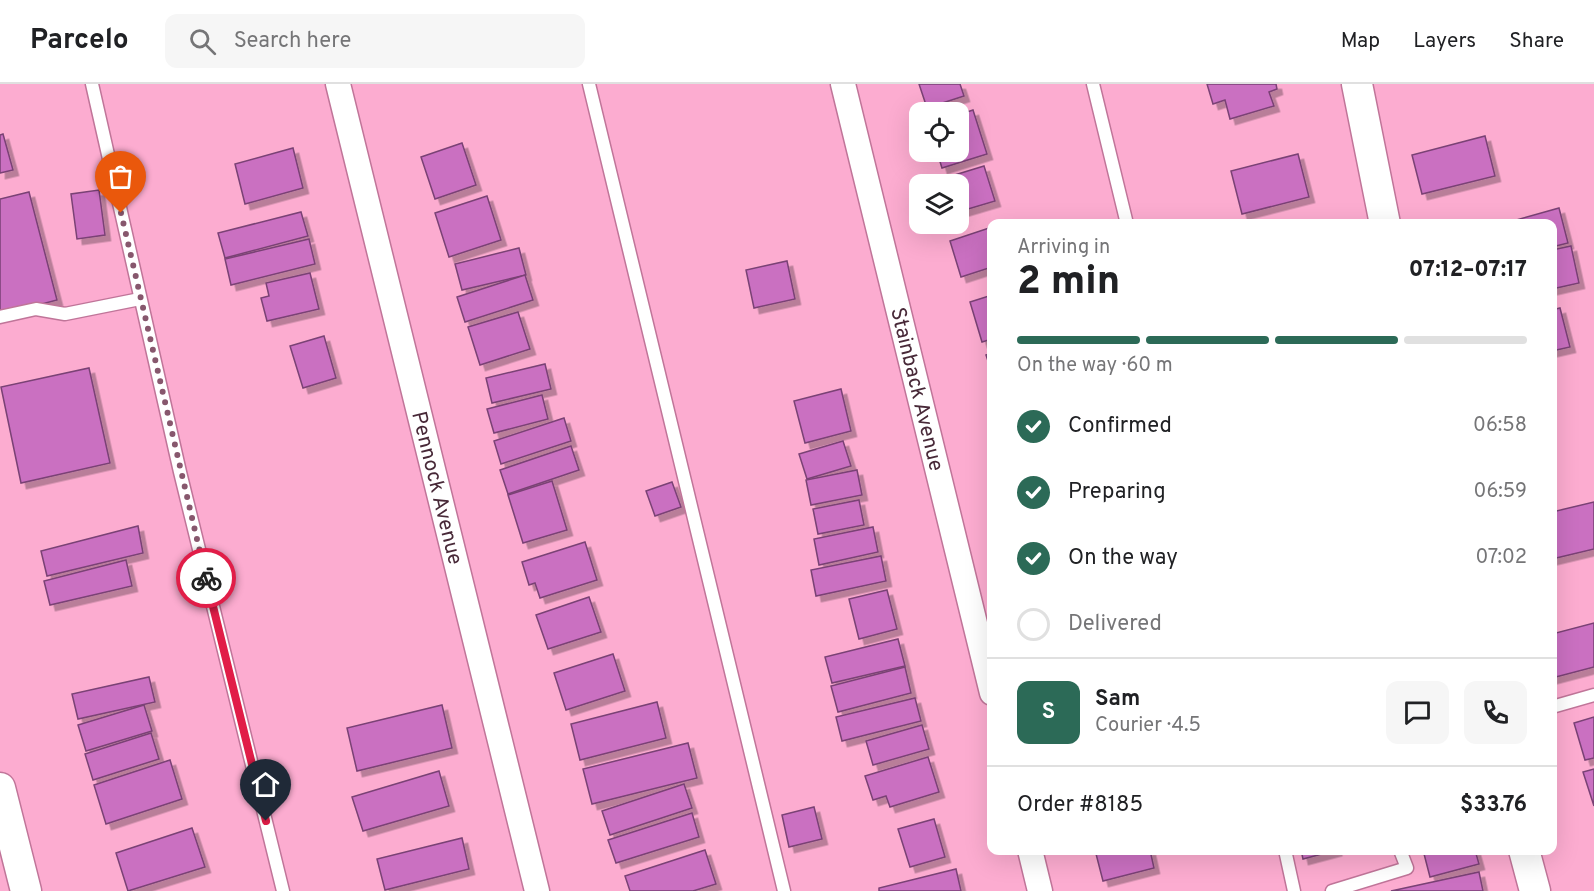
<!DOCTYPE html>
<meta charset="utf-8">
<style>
:root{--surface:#fff;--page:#f6f6f6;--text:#202124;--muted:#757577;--line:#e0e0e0;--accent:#2c6a57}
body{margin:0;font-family:Overpass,sans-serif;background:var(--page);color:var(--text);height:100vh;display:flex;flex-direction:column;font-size:22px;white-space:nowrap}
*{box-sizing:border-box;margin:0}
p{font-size:20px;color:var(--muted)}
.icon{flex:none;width:33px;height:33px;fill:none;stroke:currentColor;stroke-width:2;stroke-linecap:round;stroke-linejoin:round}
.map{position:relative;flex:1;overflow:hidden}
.sheet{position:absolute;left:987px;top:135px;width:570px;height:636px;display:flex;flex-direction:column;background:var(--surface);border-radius:12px;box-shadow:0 6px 24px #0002}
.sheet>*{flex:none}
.tools{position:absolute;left:909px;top:18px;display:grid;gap:12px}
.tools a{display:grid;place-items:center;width:60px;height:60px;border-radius:12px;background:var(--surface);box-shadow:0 6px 24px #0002;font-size:30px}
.pin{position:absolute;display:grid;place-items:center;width:51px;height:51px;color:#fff;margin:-62px -26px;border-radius:50% 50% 50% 0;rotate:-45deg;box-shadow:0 0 6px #0007}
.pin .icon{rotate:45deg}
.courier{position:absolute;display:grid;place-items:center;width:60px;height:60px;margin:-30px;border:4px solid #e11d48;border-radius:50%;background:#fff;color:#222;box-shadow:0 2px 8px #0007}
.overview em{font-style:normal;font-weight:800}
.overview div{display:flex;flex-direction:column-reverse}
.overview{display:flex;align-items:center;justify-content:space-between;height:102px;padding:0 30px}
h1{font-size:39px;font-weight:800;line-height:45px}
.bar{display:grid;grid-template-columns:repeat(4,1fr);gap:9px 6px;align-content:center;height:72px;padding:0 30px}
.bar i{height:8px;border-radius:4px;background:var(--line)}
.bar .current{background:var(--accent)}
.bar p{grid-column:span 4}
.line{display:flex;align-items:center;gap:15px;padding:0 30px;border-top:2px solid var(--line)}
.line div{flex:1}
.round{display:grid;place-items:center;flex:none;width:63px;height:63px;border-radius:12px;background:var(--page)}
ol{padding:0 30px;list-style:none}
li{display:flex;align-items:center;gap:18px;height:66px}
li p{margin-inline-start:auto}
li .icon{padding:6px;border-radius:50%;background:var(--accent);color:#fff;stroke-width:4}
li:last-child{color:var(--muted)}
li i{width:33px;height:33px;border:3px solid var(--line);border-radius:50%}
header{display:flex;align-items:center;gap:36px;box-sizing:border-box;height:84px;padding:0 30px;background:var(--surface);border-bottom:2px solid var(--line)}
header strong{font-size:28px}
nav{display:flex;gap:33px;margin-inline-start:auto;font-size:21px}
.search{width:420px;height:54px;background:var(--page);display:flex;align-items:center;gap:15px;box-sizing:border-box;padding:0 21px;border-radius:12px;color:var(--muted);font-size:22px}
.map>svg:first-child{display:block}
</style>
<header>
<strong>Parcelo</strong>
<div class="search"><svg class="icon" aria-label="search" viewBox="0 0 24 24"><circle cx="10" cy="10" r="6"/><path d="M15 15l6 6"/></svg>Search here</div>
<nav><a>Map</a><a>Layers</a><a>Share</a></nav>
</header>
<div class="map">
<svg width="1594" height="807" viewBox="0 0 1594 807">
<defs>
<filter id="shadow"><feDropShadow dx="5.5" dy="5.5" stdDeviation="0" flood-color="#0004"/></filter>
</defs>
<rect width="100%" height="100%" fill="#fcacd0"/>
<!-- building -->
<g fill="#ca6fc1" stroke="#7a4275" stroke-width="1.5" filter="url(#shadow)">
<polygon points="919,0 960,0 964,12 927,24"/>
<polygon points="1207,0 1276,0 1277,5 1269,8 1274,22 1230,35 1225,16 1213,20"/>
<polygon points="973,26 987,70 942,84 937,68 958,68 958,31"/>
<polygon points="3,50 13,86 0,89 0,51"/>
<polygon points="1485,52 1495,92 1422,110 1412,71"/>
<polygon points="462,59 476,101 435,115 421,73"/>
<polygon points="293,64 303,104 245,120 235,80"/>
<polygon points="1298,70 1309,113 1242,130 1231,87"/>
<polygon points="984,82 995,117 958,128 958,100 936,100 935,97"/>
<polygon points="99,106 105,151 77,155 71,110"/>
<polygon points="29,108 57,216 0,231 0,115"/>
<polygon points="487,112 501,156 449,173 435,129"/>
<polygon points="1559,124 1568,159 1552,163 1552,140 1502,140"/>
<polygon points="301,128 308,152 225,174 218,149"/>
<polygon points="992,143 992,183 961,193 950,157"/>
<polygon points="309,155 315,180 231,201 225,175"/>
<polygon points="1571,162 1579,199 1552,205 1552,166"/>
<polygon points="519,164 526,191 462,206 455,180"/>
<polygon points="787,177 795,215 754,224 746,186"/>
<polygon points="310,189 319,225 267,237 261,214 269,212 266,199"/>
<polygon points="525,191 533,216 465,238 457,213"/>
<polygon points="992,211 992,255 982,258 970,218"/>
<polygon points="1560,224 1570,263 1552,267 1552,226"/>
<polygon points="518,228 530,265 480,281 468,243"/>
<polygon points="324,252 336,294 303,304 290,262"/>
<polygon points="992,269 992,289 986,271"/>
<polygon points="545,280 551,305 492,319 486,294"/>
<polygon points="89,284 110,379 21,399 1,303"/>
<polygon points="841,305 851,347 805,359 794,317"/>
<polygon points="542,311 548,335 494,349 487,325"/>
<polygon points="564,334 571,357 501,380 494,357"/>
<polygon points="843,357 851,382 807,395 799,370"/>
<polygon points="571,362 579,386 508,410 500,386"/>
<polygon points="857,386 862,411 811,421 806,396"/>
<polygon points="552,397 567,446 523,459 508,411"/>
<polygon points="672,398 681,423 655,432 646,407"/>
<polygon points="859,416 864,441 818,450 813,425"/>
<polygon points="1594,418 1594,465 1552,475 1552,428"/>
<polygon points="138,442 143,469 47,492 41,467"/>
<polygon points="873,443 878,468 819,481 814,455"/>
<polygon points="585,458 597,496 540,514 535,499 529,501 522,478"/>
<polygon points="881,472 886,497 816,512 811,486"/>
<polygon points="126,476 132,502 50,521 44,497"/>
<polygon points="887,506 897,545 859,555 849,515"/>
<polygon points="589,513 601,548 548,565 536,531"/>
<polygon points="1594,539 1594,583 1552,594 1552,550"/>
<polygon points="898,555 905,582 832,599 825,573"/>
<polygon points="613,570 625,607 566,626 554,589"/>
<polygon points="905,583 911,609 838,628 831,602"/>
<polygon points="149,593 155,618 78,635 72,610"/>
<polygon points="915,614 921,637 842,657 836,633"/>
<polygon points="657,618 666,654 580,676 571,640"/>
<polygon points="144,621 152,647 86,667 78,641"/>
<polygon points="442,621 452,664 357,687 347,644"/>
<polygon points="1594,633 1594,674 1585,676 1574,639"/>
<polygon points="922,641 929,665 873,681 866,657"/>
<polygon points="151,649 159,675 93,696 85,670"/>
<polygon points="688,659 697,694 592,720 583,685"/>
<polygon points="928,673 939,708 890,723 886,712 873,716 865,692"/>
<polygon points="170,676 182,715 106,740 94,701"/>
<polygon points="1594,685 1594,722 1583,688"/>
<polygon points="439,687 449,722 363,747 352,713"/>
<polygon points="684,700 692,724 610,751 602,727"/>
<polygon points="814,723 822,755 789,763 782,731"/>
<polygon points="692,729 699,753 616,779 608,756"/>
<polygon points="934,735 945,773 910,783 898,745"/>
<polygon points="192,744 205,783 128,807 116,769"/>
<polygon points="462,754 469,785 385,806 377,775"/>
<polygon points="705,766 716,800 693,807 630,807 625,792"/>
<polygon points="1095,766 1150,766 1154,784 1103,797"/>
<polygon points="1301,766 1337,766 1303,775"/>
<polygon points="1423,766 1475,766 1479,780 1430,793"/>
<polygon points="956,785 961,807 879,807 879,804"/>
<polygon points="1479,788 1483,807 1391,807"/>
</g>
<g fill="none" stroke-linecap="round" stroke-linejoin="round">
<defs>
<g id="service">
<polyline points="92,0 180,388 283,807"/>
<polyline points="589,0 784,807"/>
<polyline points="1093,0 1127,140"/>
<polyline points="0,233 36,225 65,230 140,215"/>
<polyline points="1552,623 1594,611"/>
<polyline points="1285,766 1294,807"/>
<polyline points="1332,807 1407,784 1400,766"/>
</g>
<g id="minor">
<path id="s1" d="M338,0L537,807"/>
<path id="s2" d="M843,0L992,609"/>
<polyline points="1030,766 1040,807"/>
</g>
<g id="tertiary">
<polyline points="1357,0 1385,140"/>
<polyline points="0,704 26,807"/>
<polyline points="1524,766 1535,807"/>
</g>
</defs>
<!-- service casing -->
<use href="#service" stroke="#c07599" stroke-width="15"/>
<!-- minor casing -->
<use href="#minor" stroke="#c07599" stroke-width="27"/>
<!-- tertiary casing -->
<use href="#tertiary" stroke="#c07599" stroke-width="33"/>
<!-- service -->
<use href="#service" stroke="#fff" stroke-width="12"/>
<!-- minor -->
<use href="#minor" stroke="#fff" stroke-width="24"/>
<!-- tertiary -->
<use href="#tertiary" stroke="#fff" stroke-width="30"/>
</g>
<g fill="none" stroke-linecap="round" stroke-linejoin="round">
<!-- done -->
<polyline stroke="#87576d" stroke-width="6" stroke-dasharray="0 10.8" points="121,129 206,494"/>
<!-- route -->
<polyline stroke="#e11d48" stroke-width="8" points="206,494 266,737"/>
</g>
<g text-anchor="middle" stroke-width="5" stroke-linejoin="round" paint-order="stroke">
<!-- street labels -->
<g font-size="21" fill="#482938" stroke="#f6c4da">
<text dy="7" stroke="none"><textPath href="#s2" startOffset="314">Stainback Avenue</textPath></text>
<text dy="7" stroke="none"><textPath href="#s1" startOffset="416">Pennock Avenue</textPath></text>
</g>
</g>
</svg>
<div class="tools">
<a><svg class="icon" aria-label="locate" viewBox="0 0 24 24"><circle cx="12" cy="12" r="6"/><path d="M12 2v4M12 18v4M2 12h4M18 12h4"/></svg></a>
<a><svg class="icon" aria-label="layers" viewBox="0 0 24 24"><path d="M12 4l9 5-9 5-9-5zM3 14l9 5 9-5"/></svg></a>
</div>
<div class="pin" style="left:121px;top:129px;background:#ea580c"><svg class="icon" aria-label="bag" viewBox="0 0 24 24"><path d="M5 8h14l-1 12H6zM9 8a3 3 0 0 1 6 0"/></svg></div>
<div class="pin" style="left:266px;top:737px;background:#1f2937"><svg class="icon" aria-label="home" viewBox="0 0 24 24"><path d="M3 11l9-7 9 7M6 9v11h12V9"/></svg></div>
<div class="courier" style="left:206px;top:494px"><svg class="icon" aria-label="bike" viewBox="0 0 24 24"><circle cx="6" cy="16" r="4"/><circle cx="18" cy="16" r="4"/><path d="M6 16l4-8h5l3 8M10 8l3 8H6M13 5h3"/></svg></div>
<section class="sheet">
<div class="overview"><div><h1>2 min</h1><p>Arriving in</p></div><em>07:12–07:17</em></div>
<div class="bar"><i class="current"></i><i class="current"></i><i class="current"></i><i></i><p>On the way · 60 m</p></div>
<ol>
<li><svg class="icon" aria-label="check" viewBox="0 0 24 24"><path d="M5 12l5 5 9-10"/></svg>Confirmed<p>06:58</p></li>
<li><svg class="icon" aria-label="check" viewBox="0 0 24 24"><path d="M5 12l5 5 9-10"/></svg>Preparing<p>06:59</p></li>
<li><svg class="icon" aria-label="check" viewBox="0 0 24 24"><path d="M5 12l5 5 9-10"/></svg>On the way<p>07:02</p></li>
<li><i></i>Delivered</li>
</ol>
<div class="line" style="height:108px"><b class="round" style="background:var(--accent);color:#fff">S</b><div><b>Sam</b><p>Courier · 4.5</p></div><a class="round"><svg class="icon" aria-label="chat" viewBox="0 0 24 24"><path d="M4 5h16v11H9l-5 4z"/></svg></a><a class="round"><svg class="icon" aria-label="phone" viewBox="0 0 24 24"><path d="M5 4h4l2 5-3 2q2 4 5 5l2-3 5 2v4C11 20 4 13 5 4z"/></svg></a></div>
<div class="line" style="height:78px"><div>Order #8185</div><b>$33.76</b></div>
</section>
</div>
